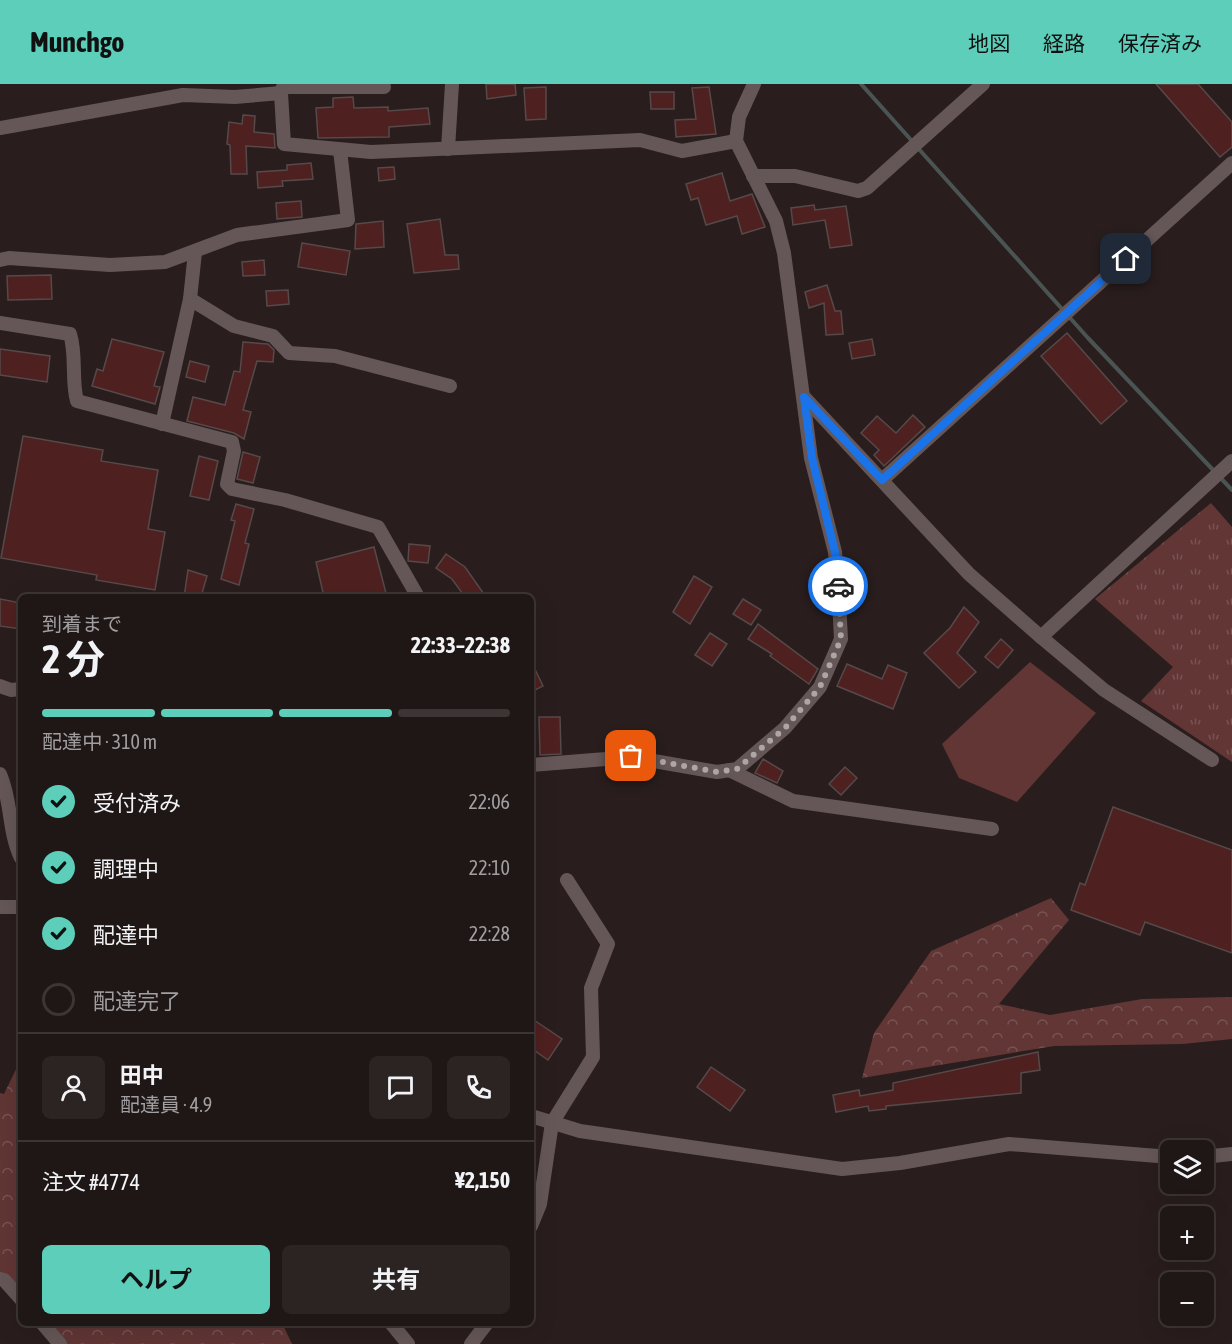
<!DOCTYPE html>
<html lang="ja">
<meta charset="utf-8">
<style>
:root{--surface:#1f1616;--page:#2c2323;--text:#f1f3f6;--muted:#a19fa1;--line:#3c3535;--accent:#5cceba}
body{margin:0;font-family:"Asap Condensed","Noto Sans JP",sans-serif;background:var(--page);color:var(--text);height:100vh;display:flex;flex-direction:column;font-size:22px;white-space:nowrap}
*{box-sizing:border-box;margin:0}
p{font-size:20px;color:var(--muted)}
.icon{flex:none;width:33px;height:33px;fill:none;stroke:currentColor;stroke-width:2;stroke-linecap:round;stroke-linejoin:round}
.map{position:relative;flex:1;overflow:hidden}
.side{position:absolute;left:18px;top:510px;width:516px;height:732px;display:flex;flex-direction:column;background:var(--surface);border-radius:9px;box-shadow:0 6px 24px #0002,0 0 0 2px var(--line)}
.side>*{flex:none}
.tools{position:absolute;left:1160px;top:1056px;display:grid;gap:12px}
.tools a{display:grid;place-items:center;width:54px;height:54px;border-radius:9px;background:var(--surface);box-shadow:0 6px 24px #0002,0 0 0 2px var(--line);font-size:30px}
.pin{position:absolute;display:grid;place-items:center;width:51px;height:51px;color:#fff;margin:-26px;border-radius:12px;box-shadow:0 3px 9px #0006}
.courier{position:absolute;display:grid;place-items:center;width:60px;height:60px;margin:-30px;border:4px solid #1a73e8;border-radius:50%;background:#fff;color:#222;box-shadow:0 2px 8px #0007}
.headline em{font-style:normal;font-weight:700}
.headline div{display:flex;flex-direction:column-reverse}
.headline{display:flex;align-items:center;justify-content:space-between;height:102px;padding:0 24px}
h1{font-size:39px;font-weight:700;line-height:45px}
.bar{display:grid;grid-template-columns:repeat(4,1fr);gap:9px 6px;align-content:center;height:72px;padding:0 24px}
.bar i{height:8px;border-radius:4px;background:var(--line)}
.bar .on{background:var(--accent)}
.bar p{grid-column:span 4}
.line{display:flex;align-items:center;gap:15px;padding:0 24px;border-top:2px solid var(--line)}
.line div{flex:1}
.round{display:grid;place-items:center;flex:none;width:63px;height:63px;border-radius:9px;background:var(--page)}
ol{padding:0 24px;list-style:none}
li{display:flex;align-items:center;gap:18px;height:66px}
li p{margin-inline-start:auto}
li .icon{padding:6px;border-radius:50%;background:var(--accent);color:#111;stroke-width:4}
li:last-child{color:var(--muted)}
li i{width:33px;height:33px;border:3px solid var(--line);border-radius:50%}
.primary-button{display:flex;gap:12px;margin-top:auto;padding:12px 24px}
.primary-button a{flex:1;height:69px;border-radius:9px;background:var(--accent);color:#111;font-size:24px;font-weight:700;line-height:69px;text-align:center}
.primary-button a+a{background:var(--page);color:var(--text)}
header{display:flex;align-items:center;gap:36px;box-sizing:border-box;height:84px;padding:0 30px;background:var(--accent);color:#111}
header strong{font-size:28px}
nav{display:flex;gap:33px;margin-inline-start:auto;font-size:21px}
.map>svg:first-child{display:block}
</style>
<header>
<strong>Munchgo</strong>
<nav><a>地図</a><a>経路</a><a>保存済み</a></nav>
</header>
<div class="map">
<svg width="1232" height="1260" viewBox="0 0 1232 1260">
<defs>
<pattern id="grass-tufts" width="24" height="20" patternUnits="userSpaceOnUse" patternTransform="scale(1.5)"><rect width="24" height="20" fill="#613635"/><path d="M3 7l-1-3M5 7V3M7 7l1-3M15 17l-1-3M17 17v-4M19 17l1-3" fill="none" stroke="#785353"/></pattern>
<pattern id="forest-crowns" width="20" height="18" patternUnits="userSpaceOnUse" patternTransform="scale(1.5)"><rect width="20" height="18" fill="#613635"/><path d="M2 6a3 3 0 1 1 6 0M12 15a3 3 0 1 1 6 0" fill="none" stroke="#785353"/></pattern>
</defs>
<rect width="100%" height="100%" fill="#291e1d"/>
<!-- grass -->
<polygon fill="url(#grass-tufts)" points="1211,419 1232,443 1232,678 1141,617 1173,583 1095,515"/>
<!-- forest -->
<g fill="url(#forest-crowns)">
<polygon points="1051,814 1069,836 999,920 1050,931 1142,915 1232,913 1232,955 1183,960 1054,962 862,994 874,949 931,867"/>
<polygon points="21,975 21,1215 0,1199 0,1009 4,1010"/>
<polygon points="51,1239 282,1239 292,1260 65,1260"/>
</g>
<!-- pitch -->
<polygon fill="#613635" points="1030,578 1096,629 1017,718 959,694 942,660"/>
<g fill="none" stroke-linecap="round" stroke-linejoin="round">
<!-- stream -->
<g stroke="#4a5553" stroke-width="4">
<polyline points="861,0 912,57"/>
<polyline points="917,63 1088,254 1232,406"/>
</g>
</g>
<!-- building -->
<g fill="#4f2020" stroke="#564949" stroke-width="1.5">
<polygon points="486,0 515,0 516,11 487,15"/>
<polygon points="1156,0 1198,0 1232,38 1232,63 1220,73"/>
<polygon points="546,3 546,35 526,36 524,4"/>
<polygon points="709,3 716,50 676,53 675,36 696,35 692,4"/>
<polygon points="650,8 674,8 674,25 651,25"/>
<polygon points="353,13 354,24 388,23 388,27 428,24 430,40 389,43 389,53 318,54 316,24 333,23 333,14"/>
<polygon points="243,31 255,32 254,48 274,50 275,64 246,62 247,90 231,90 230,61 227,60 229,38 242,40"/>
<polygon points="311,79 313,95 282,97 283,102 258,104 257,88 287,86 287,81"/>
<polygon points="394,83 395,95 379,97 378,84"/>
<polygon points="722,89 730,117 752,110 765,143 742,150 737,132 706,141 698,114 691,116 686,100"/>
<polygon points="301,117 302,133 277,135 276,119"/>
<polygon points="814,121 815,126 846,122 852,161 830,164 825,136 793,141 791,124"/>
<polygon points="440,135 445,171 458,171 459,185 414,189 407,140"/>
<polygon points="383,137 384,163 355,165 356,140"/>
<polygon points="302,159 350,167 346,191 298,183"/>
<polygon points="264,176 265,191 243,192 242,178"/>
<polygon points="51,191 52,215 8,216 7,192"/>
<polygon points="827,201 835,227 841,227 843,250 826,251 824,219 809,224 805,208"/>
<polygon points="288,206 289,220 267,222 266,207"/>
<polygon points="1067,249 1127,317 1101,340 1041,272"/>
<polygon points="112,255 164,268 154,302 160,303 155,320 92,302 97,285 103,287"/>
<polygon points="872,255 875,271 852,275 849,259"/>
<polygon points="243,258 268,260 274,266 273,278 257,277 243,326 251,328 244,355 234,349 187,337 193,313 225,321 234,287 240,288"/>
<polygon points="0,265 50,272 47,298 0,291"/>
<polygon points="190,277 209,282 205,298 186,293"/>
<polygon points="913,331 925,343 884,382 874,371 879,366 861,349 877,332 896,349"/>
<polygon points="23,352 103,366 101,377 158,386 148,445 165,448 155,506 96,496 97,491 1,474"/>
<polygon points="243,368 260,373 253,399 237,395"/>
<polygon points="199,372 218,377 209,416 190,412"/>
<polygon points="236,420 254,425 245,459 249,460 239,501 221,495 235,437 231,436"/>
<polygon points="409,460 430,462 428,479 408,477"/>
<polygon points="374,463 387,513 324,513 316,478"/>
<polygon points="446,470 465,483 486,513 465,513 452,495 436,484"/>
<polygon points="188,486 207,492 201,513 184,513"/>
<polygon points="694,492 712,503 690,540 673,528"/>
<polygon points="0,515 21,519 21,545 0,542"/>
<polygon points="743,515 761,526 751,541 733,530"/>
<polygon points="964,523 979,538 957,569 976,588 959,604 924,569 950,544"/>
<polygon points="758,540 818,585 809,600 770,572 772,570 748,555"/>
<polygon points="710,549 727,560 712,582 695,571"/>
<polygon points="1001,555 1013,566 998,584 985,573"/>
<polygon points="531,577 543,602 531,608"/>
<polygon points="847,580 882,595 888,581 907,589 893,625 837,602"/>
<polygon points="539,633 560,633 561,670 540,671"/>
<polygon points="763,675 783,687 777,699 755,689"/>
<polygon points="845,683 857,694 841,711 829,700"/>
<polygon points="1113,723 1232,766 1232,869 1145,838 1140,851 1071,826 1080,799 1085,801"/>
<polygon points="531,934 562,955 548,976 531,964"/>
<polygon points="1038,968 1040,986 1021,989 1021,1009 886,1022 886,1025 869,1027 868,1022 836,1028 833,1011 859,1006 860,1012 893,1006 893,999"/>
<polygon points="711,983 745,1006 730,1027 697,1003"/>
</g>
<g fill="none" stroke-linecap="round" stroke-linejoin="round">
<!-- street -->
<g stroke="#655757" stroke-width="14">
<polyline points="281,9 283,3 384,3"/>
<polyline points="0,44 183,11 235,13 281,9 284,60 371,68 640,56 682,67 736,57"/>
<polyline points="448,65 452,0"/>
<polyline points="753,92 795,92 858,107 867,104 983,0"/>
<polyline points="195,168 190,215 234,242 273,252 289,269 335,272 450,302"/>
<polyline points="0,176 9,174 110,181 165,178 237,151 348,136 340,66"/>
<path d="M0,239L70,250C77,272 71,295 77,317L232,358L234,367L227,400L232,405L285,416L378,443L418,513"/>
<polyline points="804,313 969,490 1041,553 1104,606 1212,676"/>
<polyline points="162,340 190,215"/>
<polyline points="882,396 1232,79"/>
<polyline points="1041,553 1232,377"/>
<polyline points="0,602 11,606 21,605"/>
<polyline points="531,681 631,673 717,688 737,685 785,644 820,603 841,555 839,516 835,468 811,374 784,169 776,137 736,57 739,33 754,0"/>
<polyline points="729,686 793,717 992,745"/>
<path d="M0,690C12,717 8,747 21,774"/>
<polyline points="0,823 21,823"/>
<polyline points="531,1032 580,1047 842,1085 900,1079 1009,1060 1170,1073"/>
<polyline points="1203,1073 1232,1070"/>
<polyline points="531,1142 540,1120 552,1039 593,973 591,904 608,860 567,796"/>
<polyline points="0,1195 4,1196 21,1215"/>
<polyline points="42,1239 60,1260"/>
<polyline points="391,1239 408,1260"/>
<polyline points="471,1260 487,1239"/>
</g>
</g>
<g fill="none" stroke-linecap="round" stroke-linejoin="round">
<!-- done -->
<polyline stroke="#aea5a5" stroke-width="6" stroke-dasharray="0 10.8" points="631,672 717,688 737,685 785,644 820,603 841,555 838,502"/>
<!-- route -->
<polyline stroke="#1a73e8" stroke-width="8" points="838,502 835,468 812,374 804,313 882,396 1126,175"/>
</g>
</svg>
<div class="tools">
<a><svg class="icon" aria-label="layers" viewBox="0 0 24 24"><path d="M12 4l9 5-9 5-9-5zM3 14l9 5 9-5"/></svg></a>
<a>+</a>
<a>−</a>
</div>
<div class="pin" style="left:631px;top:672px;background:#ea580c"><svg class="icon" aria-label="bag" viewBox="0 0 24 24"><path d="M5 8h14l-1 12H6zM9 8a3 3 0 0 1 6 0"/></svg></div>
<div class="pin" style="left:1126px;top:175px;background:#1f2937"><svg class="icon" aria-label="home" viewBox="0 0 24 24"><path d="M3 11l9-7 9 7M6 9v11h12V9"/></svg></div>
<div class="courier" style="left:838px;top:502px"><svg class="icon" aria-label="car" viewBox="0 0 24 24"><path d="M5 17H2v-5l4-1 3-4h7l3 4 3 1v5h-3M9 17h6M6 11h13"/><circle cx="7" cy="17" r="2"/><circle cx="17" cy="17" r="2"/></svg></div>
<section class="side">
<div class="headline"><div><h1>2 分</h1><p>到着まで</p></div><em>22:33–22:38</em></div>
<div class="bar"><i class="on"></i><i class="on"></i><i class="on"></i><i></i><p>配達中 · 310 m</p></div>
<ol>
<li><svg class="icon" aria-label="check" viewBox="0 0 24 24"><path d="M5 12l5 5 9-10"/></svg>受付済み<p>22:06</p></li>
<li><svg class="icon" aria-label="check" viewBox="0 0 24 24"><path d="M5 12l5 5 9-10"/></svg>調理中<p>22:10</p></li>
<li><svg class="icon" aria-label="check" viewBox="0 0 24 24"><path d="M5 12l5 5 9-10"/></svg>配達中<p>22:28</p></li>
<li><i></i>配達完了</li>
</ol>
<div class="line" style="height:108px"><a class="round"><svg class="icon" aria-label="person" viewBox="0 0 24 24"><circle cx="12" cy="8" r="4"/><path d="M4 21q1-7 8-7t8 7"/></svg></a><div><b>田中</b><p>配達員 · 4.9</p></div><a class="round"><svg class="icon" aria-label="chat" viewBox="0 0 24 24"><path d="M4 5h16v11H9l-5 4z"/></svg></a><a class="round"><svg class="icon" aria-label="phone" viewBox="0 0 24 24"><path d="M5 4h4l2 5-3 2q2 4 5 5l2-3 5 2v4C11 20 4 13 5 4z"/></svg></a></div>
<div class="line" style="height:78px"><div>注文 #4774</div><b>¥2,150</b></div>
<div class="primary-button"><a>ヘルプ</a><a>共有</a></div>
</section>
</div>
